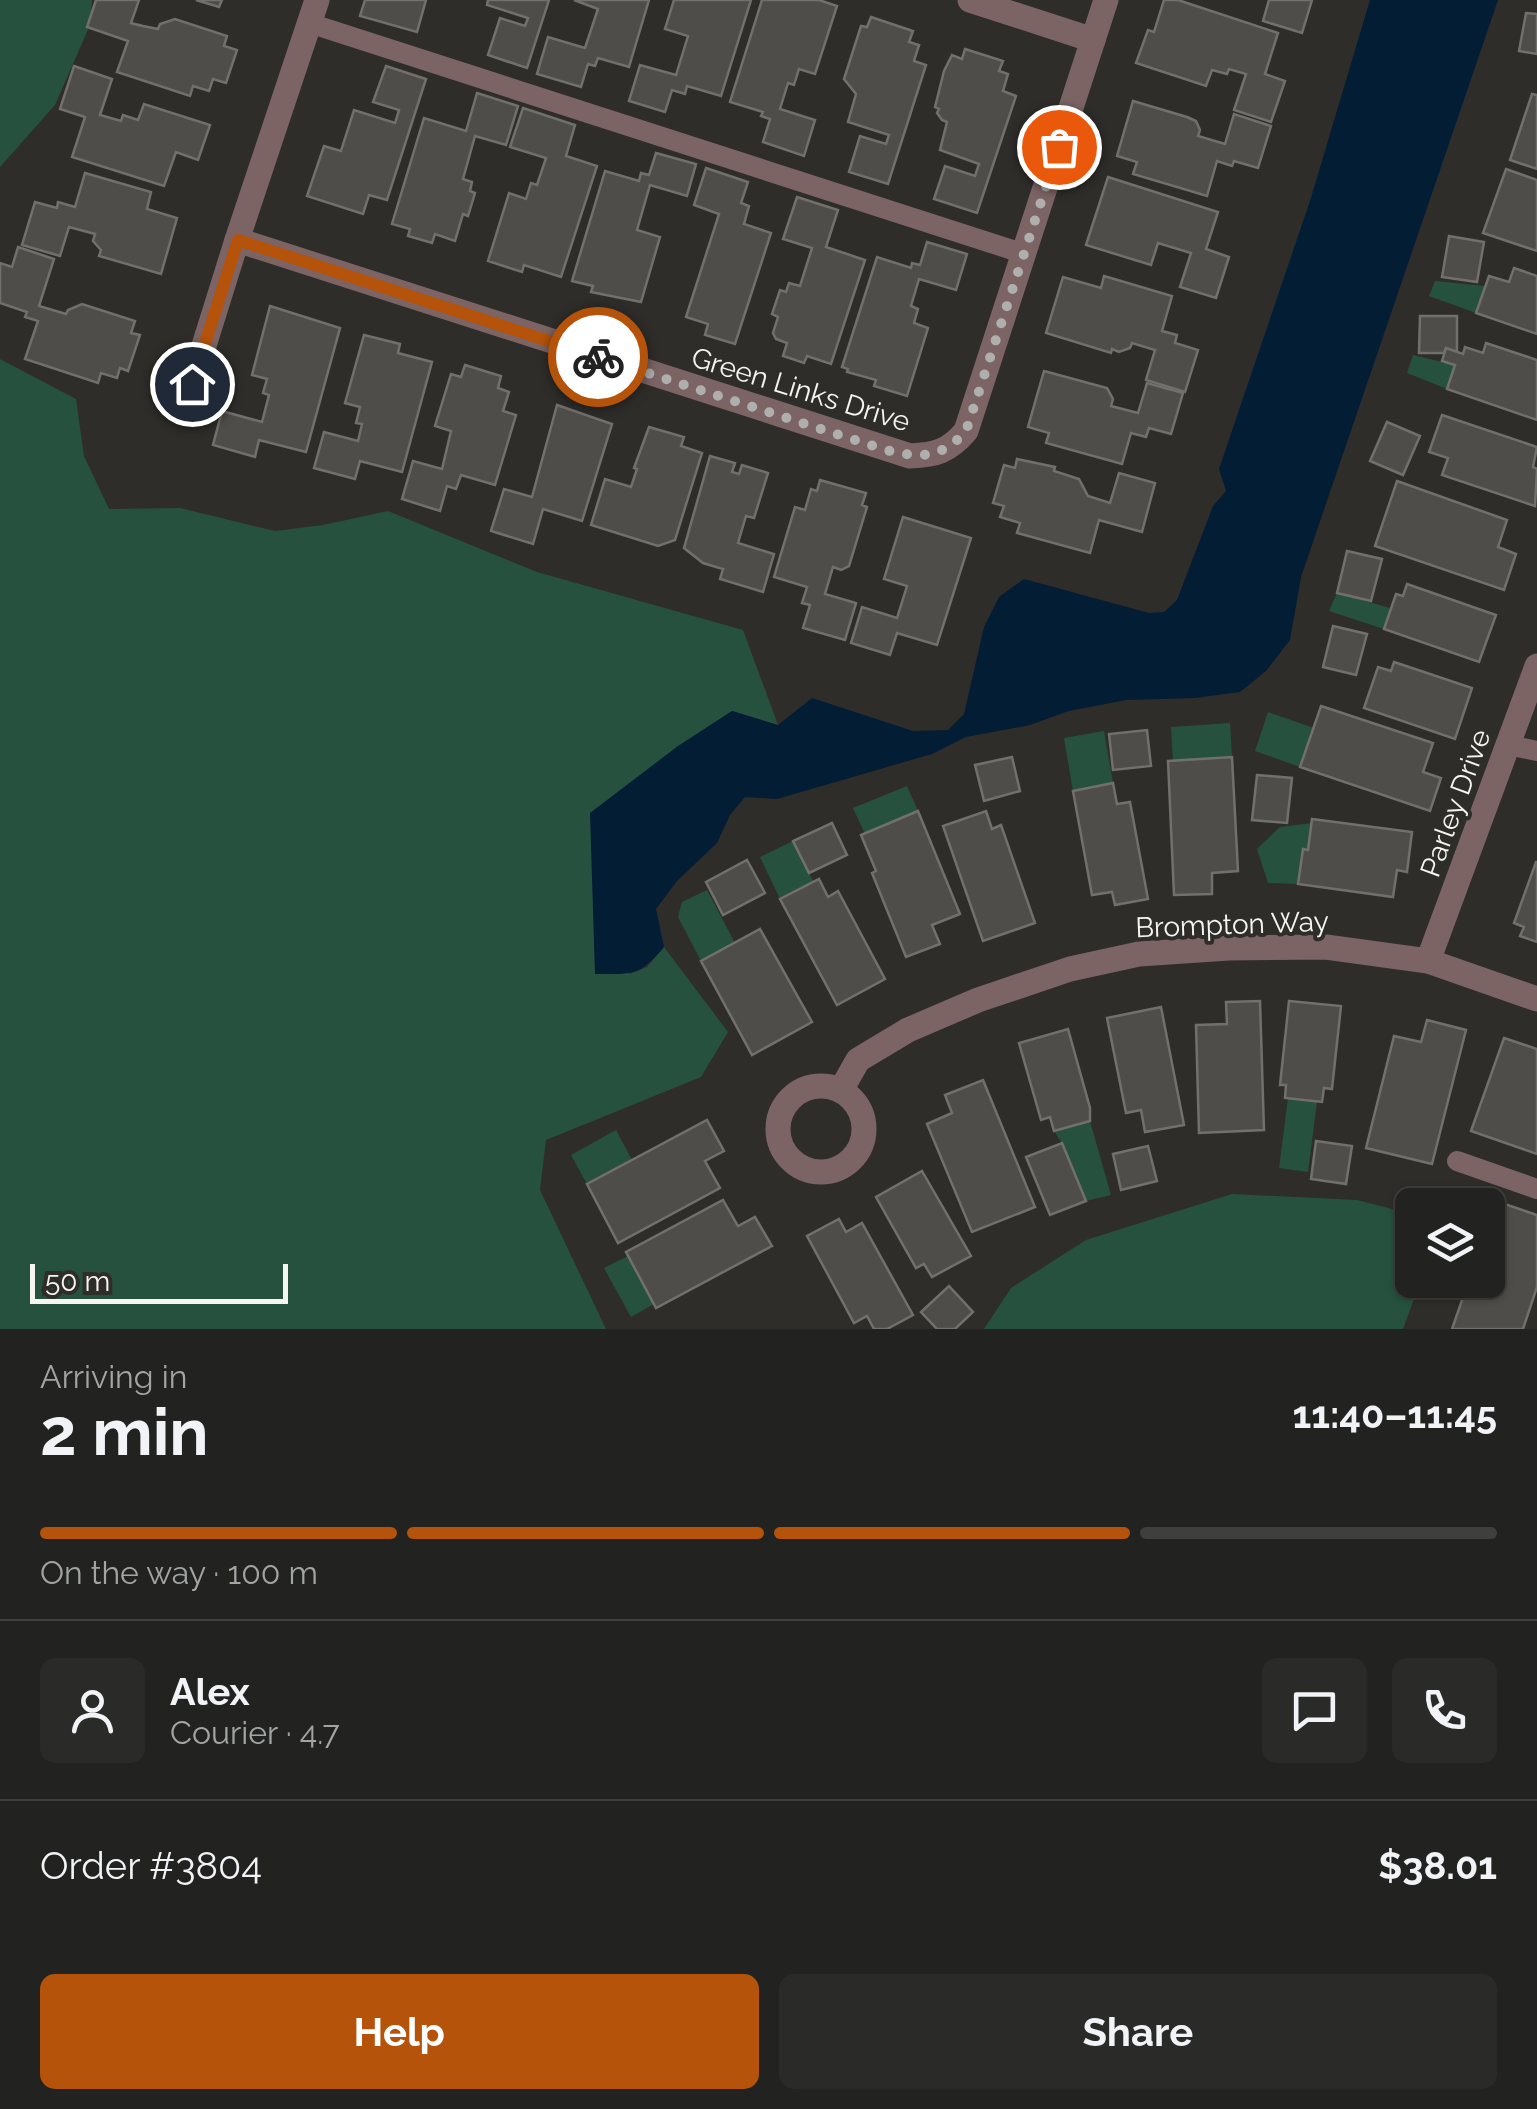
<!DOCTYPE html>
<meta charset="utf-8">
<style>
:root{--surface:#222220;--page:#2a2a29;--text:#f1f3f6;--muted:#a2a4a5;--line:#3f3f3e;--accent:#b45309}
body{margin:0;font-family:Raleway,sans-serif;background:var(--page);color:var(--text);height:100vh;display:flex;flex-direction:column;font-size:38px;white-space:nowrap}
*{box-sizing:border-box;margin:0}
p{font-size:32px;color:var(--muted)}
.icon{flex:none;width:55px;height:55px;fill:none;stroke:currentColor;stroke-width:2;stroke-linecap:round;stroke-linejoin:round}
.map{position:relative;height:1329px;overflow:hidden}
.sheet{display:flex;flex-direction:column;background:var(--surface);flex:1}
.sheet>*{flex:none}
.controls{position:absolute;left:1395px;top:1188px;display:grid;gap:20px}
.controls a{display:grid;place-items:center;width:110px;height:110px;border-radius:15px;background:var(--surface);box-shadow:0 2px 8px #0004,0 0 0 2px var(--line);font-size:50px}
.scale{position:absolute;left:30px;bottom:25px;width:258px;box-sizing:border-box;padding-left:10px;border:5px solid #f5f5f3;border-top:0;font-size:28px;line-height:35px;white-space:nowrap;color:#f5f5f3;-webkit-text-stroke:8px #2e2d2a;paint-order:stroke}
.pin{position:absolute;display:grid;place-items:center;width:85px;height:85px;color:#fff;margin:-42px;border:5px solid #fff;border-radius:50%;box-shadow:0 2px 10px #0007}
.courier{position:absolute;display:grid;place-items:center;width:100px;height:100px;margin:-50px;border:8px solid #b45309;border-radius:50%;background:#fff;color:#222;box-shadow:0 2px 12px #0007}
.headline em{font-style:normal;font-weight:700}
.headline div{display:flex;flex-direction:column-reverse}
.headline{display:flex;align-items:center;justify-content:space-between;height:170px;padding:0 40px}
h1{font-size:65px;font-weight:700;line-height:75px}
.bar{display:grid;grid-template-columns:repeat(4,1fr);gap:15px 10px;align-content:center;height:120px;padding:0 40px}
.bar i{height:12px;border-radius:8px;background:var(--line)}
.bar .current{background:var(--accent)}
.bar p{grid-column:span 4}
.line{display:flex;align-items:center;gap:25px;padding:0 40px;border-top:2px solid var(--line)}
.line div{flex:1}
.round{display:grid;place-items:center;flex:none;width:105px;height:105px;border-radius:15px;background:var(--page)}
.primary-button{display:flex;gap:20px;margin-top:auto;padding:20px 40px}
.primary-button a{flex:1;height:115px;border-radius:15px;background:var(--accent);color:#fff;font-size:40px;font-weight:700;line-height:115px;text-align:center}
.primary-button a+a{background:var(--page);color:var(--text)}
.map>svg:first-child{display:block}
</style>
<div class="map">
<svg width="1537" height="1329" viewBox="0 0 1537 1329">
<rect width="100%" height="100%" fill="#2e2d2a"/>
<!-- green -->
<g fill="#26513f">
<polygon points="0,0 92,0 90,25 55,105 0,167"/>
<polygon points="1435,281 1485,286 1476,313 1429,296"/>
<polygon points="1413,355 1455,365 1447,389 1407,373"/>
<polygon points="0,359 76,399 84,456 109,509 180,508 275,531 323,525 388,511 537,572 743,630 778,725 732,711 629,974 647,967 664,947 728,1032 701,1077 546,1140 540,1190 606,1329 0,1329"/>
<polygon points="1337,593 1390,608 1384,629 1329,611"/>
<polygon points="1268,712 1314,728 1300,767 1255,751"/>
<polygon points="1230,723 1232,757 1173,761 1171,727"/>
<polygon points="1104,731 1113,783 1073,791 1064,738"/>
<polygon points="907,786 918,811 865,834 853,808"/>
<polygon points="1312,823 1308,850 1303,850 1298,884 1268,883 1257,849 1280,827"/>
<polygon points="793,841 814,883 780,899 760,857"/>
<polygon points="707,890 735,943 701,961 678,917 682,902"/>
<polygon points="1288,1098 1317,1102 1308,1172 1279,1168"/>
<polygon points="1090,1121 1111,1195 1086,1201 1062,1143 1054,1131"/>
<polygon points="616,1130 632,1160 587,1184 571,1155"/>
<polygon points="1232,1194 1357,1200 1412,1214 1412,1280 1421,1280 1403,1329 984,1329 1011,1288 1086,1240"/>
<polygon points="628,1256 654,1304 631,1317 604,1268"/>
</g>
<!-- water -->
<path fill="#021d34" d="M1370,0H1498L1301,577L1290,640L1266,671L1240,692L1195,698L1126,700L1069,711L1030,725L966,737L932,754L777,799L745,797L730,815L717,843L677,881L656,909L664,947C639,977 632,974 595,974L590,813L678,746L732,711L778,725L812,698L913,731L948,730L964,714L984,627L999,597L1024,579L1149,613L1164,612L1177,600L1213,506L1226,491L1219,469L1310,201Z"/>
<!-- building -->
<g fill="#4e4d49" stroke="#71706d" stroke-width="2.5">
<polygon points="96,0 139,0 131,23 143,26 158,29 160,24 175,19 227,36 224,46 237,50 226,83 213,79 209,91 193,86 190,96 117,72 128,41 87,27"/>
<polygon points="196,0 222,0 219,7"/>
<polygon points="365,0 426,0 417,32 360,16"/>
<polygon points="488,0 549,0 527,68 488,55 500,18 525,26 528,18 487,5"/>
<polygon points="649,0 629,67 598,58 595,66 588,64 581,87 537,74 548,37 585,48 598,9 574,0"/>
<polygon points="674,0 751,0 721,96 687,86 685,94 672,90 665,112 629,101 640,65 676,75 688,36 665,29"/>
<polygon points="762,0 819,0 837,6 815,74 799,69 794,85 788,83 780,109 815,120 804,156 763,142 770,119 761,116 763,112 730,102"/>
<polygon points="1164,0 1178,0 1278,33 1265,74 1285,81 1271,122 1234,110 1246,74 1229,69 1227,74 1212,70 1206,86 1136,63 1148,30 1154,32"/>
<polygon points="1269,0 1312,0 1302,33 1263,21"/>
<polygon points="1526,13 1537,14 1537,54 1519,51"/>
<polygon points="871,17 913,31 909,42 919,45 914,61 926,65 888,184 849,172 860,136 886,144 889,135 848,122 856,94 844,79 861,26 867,27"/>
<polygon points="965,49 1003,61 999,71 1008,74 1003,91 1016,96 977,213 934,199 945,166 975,176 979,164 940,150 947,122 942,120 937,113 939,109 935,107 944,71 952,55 962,59"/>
<polygon points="74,66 112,79 100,115 121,121 123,115 138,120 144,104 210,125 198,160 176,152 164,186 72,157 85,117 60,109"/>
<polygon points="386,66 426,79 387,200 369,195 363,214 307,196 324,146 341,151 354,110 395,123 399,110 373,102"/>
<polygon points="477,93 518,106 506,145 475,136 463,179 472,182 470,191 475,193 468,216 463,214 455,241 435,234 432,243 408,236 410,229 392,224 424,118 466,131"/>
<polygon points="1532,94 1537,95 1537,169 1510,160"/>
<polygon points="1133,101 1187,117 1196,121 1200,130 1198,136 1225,144 1234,114 1271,126 1258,168 1234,161 1232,166 1217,161 1207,196 1133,174 1137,162 1117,156"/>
<polygon points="523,108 575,125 566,156 597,166 561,277 524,265 522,272 488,261 509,193 526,199 531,183 537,185 546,158 510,147"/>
<polygon points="656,153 696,164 687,196 650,185 637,230 660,237 641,302 591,292 593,286 572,281 605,171 639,181 641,173 649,175"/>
<polygon points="706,168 748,182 741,203 749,206 744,224 771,233 735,344 705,335 708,324 686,317 719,214 694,205"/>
<polygon points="1506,169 1537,180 1537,251 1483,233"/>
<polygon points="85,173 151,192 147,209 177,218 161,274 99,256 101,250 93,241 95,234 69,227 60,256 22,245 35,202 57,208 58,202 75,207"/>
<polygon points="1108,177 1218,212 1206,249 1229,257 1216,298 1180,287 1191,253 1158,243 1151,265 1086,245"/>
<polygon points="797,197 838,210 826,247 865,260 831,364 807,356 804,363 783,356 787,343 776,339 773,333 778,317 772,314 780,290 786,292 789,283 800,286 812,248 783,239"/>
<polygon points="1449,236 1484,242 1477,282 1442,277"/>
<polygon points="927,242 967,254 956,290 919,279 911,306 918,309 914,323 928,328 907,396 874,386 876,380 847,372 848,369 842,367 877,257 911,268 912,263 920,265"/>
<polygon points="18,247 54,259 39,306 66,314 68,310 82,304 135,321 131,333 140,335 128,371 120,368 117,378 101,373 98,383 25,359 38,321 25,317 27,312 0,303 0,263 12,267"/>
<polygon points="1514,268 1537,276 1537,334 1476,313 1489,276 1509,282"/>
<polygon points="1104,276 1172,296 1162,331 1177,335 1175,343 1198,350 1185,392 1146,380 1155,350 1132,343 1130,348 1119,352 1112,349 1111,353 1046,333 1063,277 1101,288"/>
<polygon points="270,306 340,328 306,452 259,440 255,457 213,445 222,411 262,422 269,395 263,393 267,379 252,375"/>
<polygon points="1420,316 1457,316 1457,352 1446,348 1444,353 1419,353"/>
<polygon points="364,335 400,344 398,353 432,362 402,472 360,461 355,479 314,468 324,432 358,441 362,424 356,423 360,407 345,403"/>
<polygon points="1486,343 1537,360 1537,420 1447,389 1455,365 1442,361 1446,348 1463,354 1465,347 1483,353"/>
<polygon points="465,365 501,376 498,388 509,392 503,411 516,415 495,485 461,475 456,489 447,486 440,511 402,499 413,461 442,469 451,431 435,426 451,374 461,377"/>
<polygon points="1044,371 1107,388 1113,399 1111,406 1138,413 1147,383 1183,393 1171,434 1149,428 1146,437 1131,433 1122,464 1046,443 1049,433 1028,427"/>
<polygon points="557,405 612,424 582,521 543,509 533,544 491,531 504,489 532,497"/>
<polygon points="1442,415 1537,447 1533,467 1537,469 1535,506 1442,475 1448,458 1429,452"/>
<polygon points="1387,422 1420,436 1403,475 1370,461"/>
<polygon points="649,427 684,437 681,446 702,453 675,540 658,546 591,525 605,479 631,487 637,469 634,468"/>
<polygon points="710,456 735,463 732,472 739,474 742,465 768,473 754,518 746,516 738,543 774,554 763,592 720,579 723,569 703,563 684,548"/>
<polygon points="1017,459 1055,467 1054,471 1079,479 1088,496 1110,503 1119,473 1155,483 1142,532 1099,520 1090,553 1017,533 1020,523 1000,517 1004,506 993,503 1004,465 1015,468"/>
<polygon points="820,480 866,493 862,505 867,507 849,566 841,570 833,567 825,594 856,603 845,640 803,628 810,605 802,603 807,587 774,577 795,507 805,510 811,489 817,491"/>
<polygon points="1397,481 1507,520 1498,547 1516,554 1504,590 1375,546"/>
<polygon points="903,517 971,538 937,645 897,633 890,655 851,643 862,607 897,618 907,586 884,579"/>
<polygon points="1347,551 1382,559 1371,601 1337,593"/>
<polygon points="1407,584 1496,615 1479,662 1384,629 1396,594 1403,596"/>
<polygon points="1333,626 1367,634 1356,675 1323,667"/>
<polygon points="1394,662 1472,688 1455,739 1364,708 1378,667 1391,671"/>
<polygon points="1321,706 1433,743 1423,772 1441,778 1430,811 1300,767"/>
<polygon points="1147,730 1151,766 1113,770 1109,734"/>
<polygon points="1012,757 1020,791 984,801 975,765"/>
<polygon points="1232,757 1238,871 1212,873 1212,894 1174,895 1168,761"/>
<polygon points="1257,775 1292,778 1287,823 1252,820"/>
<polygon points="1113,783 1117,804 1130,802 1148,899 1115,905 1112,892 1092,895 1073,791"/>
<polygon points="918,811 960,914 932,925 940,944 906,957 872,873 876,871 861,835"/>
<polygon points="986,811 992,829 1001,825 1035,923 983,941 943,826"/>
<polygon points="1312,819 1412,832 1407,872 1397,870 1393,897 1298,884 1303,849 1308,850"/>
<polygon points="832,823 847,855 809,873 793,841"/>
<polygon points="747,860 765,893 723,915 706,882"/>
<polygon points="1536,862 1537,862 1537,942 1520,936 1524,927 1514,923"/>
<polygon points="819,879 828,897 838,891 885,979 837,1005 780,899"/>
<polygon points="760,929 812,1022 752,1055 701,961"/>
<polygon points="1260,1001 1264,1130 1199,1133 1196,1025 1227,1024 1226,1002"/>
<polygon points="1289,1001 1341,1006 1332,1089 1324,1088 1322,1102 1285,1098 1286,1085 1280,1085"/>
<polygon points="1161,1007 1184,1125 1145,1132 1141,1110 1126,1113 1107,1018"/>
<polygon points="1427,1020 1466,1030 1432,1164 1366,1148 1394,1036 1421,1042"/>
<polygon points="1068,1029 1090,1108 1090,1121 1054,1131 1050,1117 1041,1120 1019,1043"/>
<polygon points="1504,1038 1537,1049 1537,1154 1471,1131"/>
<polygon points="983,1080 1035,1207 972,1232 927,1124 952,1113 945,1095"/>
<polygon points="707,1120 724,1151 705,1161 720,1188 618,1243 587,1184"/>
<polygon points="1316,1141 1352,1146 1346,1184 1311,1179"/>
<polygon points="1062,1143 1086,1201 1050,1215 1026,1157"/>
<polygon points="1148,1146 1157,1181 1121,1190 1113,1154"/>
<polygon points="922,1171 971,1256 932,1277 924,1264 916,1268 876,1197"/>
<polygon points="723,1200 738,1226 755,1217 772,1246 656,1308 626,1252"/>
<polygon points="1496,1201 1537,1215 1537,1287 1523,1329 1452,1329 1469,1280 1488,1280 1488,1227"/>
<polygon points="839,1219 846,1232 862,1223 913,1315 887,1329 874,1329 867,1316 854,1323 807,1236"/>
<polygon points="949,1286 973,1312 955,1329 937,1329 921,1312"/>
</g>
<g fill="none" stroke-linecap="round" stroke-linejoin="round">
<!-- lane -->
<g stroke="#7c6464" stroke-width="20">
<polyline points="309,23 1025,254"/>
<polyline points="1508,745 1537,751"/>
<polyline points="1457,1161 1537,1189"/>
</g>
<!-- street -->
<g stroke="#7c6464" stroke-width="25">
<path d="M317,0L237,240L910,456C936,455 949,451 966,431L1106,0"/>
<polyline points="970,0 1093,40"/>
<polyline points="192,384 237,240"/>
<polyline points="1428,961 1537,666"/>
<circle cx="821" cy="1129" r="43"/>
<polyline points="841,1090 858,1060 908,1030 978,1000 1070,969 1139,954 1229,948 1326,947 1428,961 1537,999"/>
</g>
</g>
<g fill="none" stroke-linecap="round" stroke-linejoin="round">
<!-- done -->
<path stroke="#afafad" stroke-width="10" stroke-dasharray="0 18" d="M598,357L886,450C920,459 942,458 966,431L1059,147"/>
<!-- route -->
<polyline stroke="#b45309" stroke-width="12" points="192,384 238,240 598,357"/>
</g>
<g text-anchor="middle" stroke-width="8" stroke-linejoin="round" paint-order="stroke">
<!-- street labels -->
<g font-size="28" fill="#f5f5f3" stroke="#2e2d2a">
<text transform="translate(801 389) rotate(17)" y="10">Green Links Drive</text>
<text transform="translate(1455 803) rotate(-70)" y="10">Parley Drive</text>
<text transform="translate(1232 924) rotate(-2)" y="10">Brompton Way</text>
</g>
</g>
</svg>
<div class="controls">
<a><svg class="icon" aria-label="layers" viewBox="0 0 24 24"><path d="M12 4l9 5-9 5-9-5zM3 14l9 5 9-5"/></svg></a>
</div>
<div class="scale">50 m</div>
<div class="pin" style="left:1059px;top:147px;background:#ea580c"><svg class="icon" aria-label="bag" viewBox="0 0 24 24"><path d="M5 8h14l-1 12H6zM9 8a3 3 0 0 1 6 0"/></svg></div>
<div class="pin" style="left:192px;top:384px;background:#1f2937"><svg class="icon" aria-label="home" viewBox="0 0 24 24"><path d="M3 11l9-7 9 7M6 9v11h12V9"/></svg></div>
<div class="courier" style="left:598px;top:357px"><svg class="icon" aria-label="bike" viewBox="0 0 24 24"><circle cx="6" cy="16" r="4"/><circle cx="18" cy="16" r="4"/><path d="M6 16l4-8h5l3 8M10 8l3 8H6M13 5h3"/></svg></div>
</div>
<section class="sheet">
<div class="headline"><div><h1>2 min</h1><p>Arriving in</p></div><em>11:40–11:45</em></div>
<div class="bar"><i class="current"></i><i class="current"></i><i class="current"></i><i></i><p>On the way · 100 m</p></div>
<div class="line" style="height:180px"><a class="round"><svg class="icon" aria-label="person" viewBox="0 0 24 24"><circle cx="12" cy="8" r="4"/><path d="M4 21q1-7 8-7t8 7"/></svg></a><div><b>Alex</b><p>Courier · 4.7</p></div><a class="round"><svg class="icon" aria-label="chat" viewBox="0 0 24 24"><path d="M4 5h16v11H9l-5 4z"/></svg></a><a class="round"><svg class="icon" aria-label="phone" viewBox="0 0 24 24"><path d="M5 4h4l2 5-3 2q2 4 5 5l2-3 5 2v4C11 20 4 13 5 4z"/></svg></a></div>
<div class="line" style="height:130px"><div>Order #3804</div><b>$38.01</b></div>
<div class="primary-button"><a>Help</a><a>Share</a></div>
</section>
